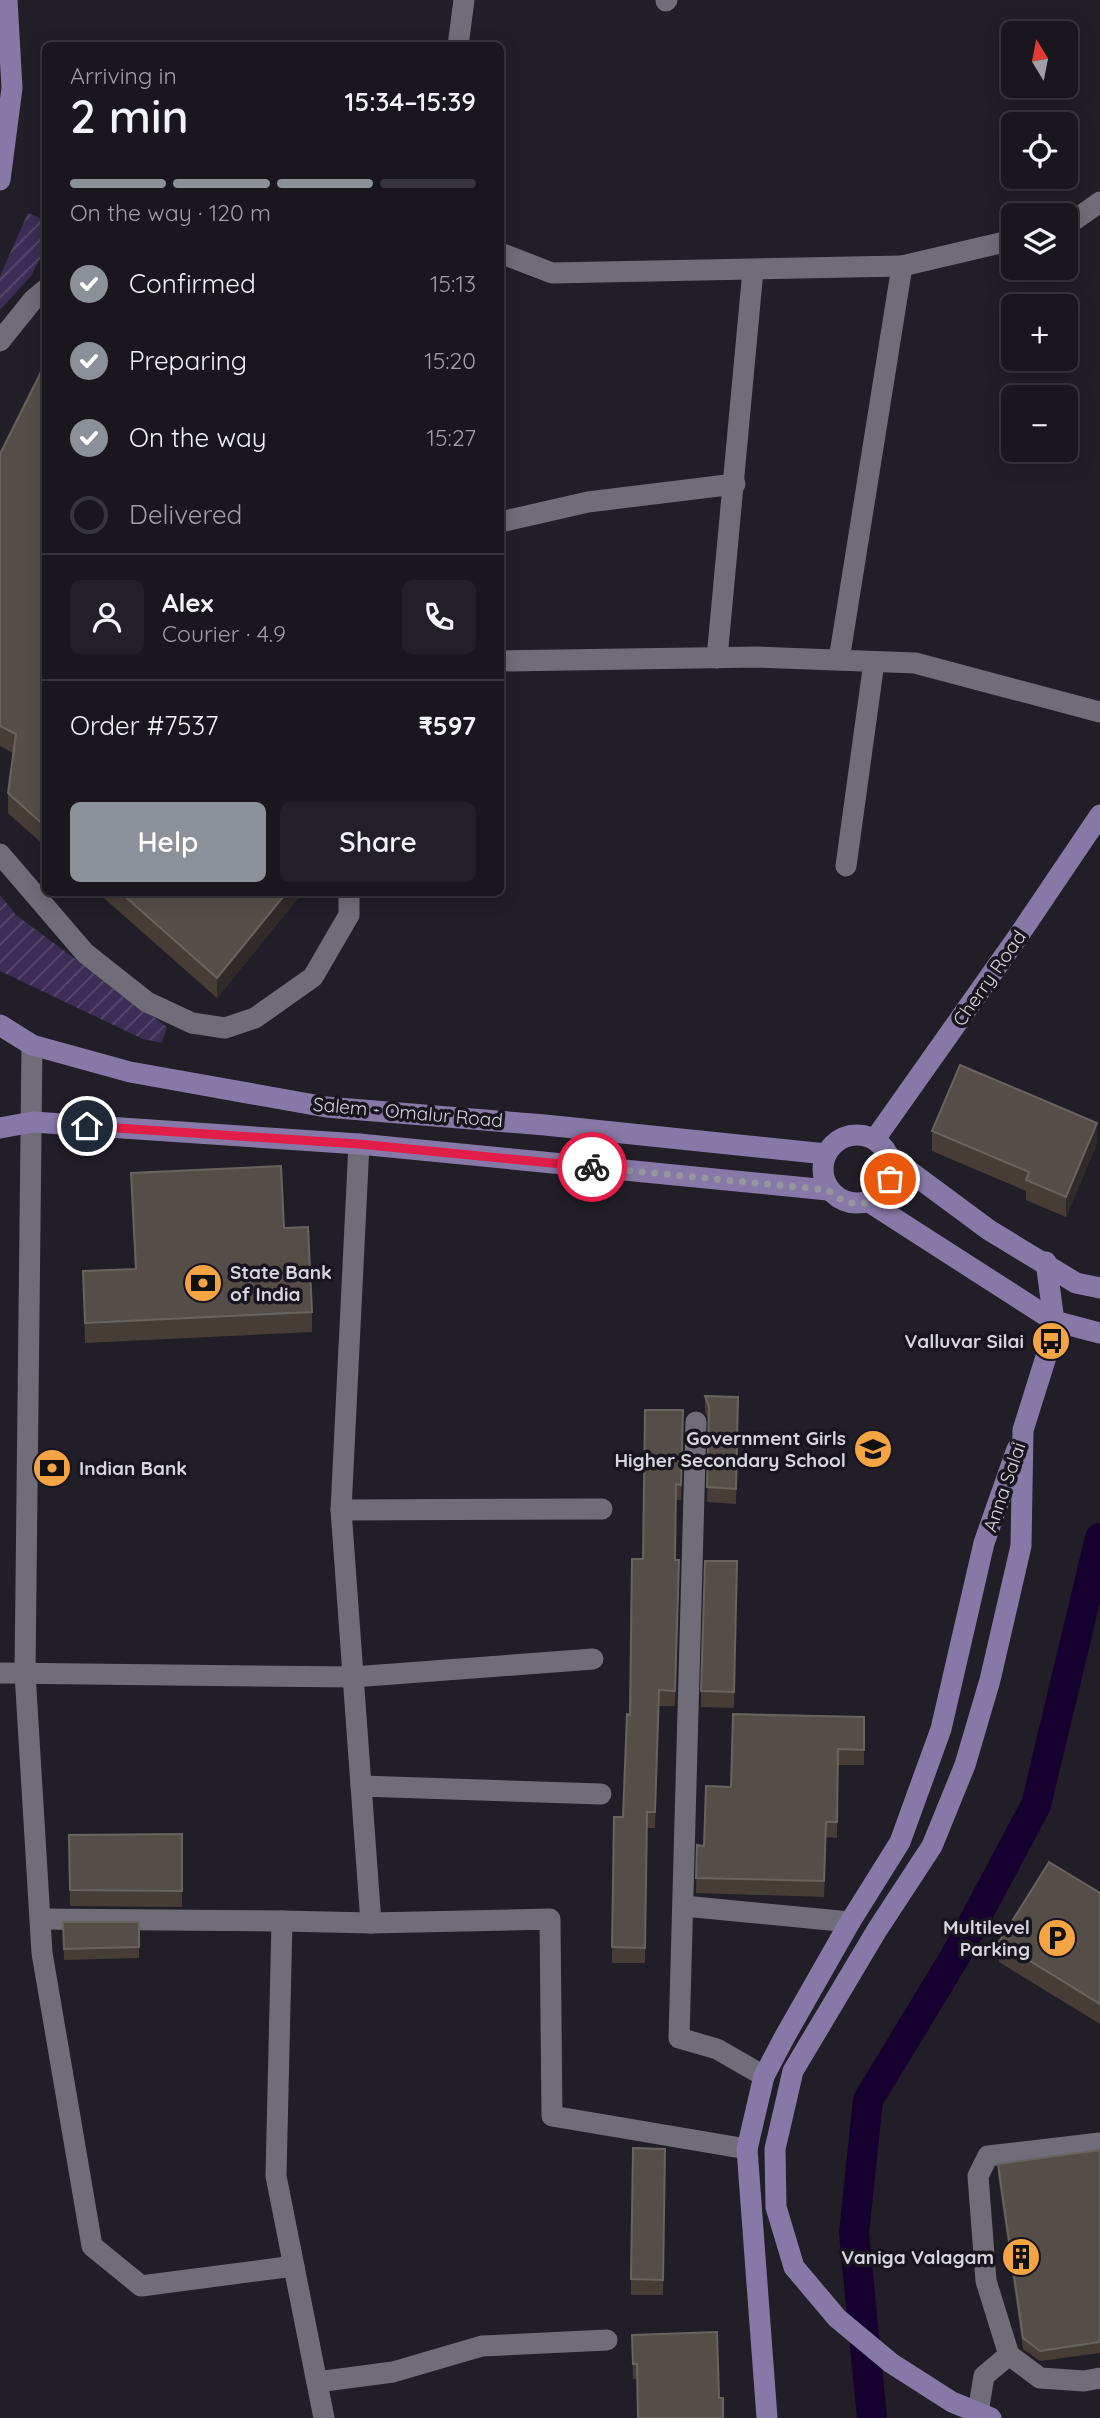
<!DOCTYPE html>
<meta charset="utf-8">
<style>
:root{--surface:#19161e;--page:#221f27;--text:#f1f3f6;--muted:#9f9fa4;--line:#37353c;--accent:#8c9099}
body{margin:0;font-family:Quicksand,sans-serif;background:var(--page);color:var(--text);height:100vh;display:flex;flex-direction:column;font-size:26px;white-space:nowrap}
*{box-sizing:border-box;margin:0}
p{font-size:23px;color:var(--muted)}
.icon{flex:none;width:38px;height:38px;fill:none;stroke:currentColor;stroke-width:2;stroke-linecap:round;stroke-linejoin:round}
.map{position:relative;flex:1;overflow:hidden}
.side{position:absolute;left:42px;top:42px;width:462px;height:854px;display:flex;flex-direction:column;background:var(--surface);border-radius:10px;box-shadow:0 4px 18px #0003,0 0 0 2px var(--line)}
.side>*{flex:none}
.needle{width:46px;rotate:350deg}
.controls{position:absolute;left:1001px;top:21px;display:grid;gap:14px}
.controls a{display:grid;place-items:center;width:77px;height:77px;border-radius:10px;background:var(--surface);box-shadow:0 4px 18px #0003,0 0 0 2px var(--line);font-size:35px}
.pin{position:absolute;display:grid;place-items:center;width:60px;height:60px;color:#fff;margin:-30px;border:4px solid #fff;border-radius:50%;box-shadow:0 2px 7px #0007}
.courier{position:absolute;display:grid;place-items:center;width:70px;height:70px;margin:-35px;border:5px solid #e11d48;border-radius:50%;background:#fff;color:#222;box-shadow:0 2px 9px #0007}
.overview em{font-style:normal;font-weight:600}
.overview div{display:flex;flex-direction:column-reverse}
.overview{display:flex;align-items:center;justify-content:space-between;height:119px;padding:0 28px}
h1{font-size:46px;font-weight:600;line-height:52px}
.bar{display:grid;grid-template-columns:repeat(4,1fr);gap:10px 7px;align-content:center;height:84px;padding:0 28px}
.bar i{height:9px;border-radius:5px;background:var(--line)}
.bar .on{background:var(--accent)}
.bar p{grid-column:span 4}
.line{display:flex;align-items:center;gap:18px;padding:0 28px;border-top:2px solid var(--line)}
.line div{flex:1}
.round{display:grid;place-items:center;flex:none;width:74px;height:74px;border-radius:10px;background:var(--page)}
ol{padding:0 28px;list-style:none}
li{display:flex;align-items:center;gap:21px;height:77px}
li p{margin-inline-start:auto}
li .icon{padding:7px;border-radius:50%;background:var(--accent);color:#fff;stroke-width:4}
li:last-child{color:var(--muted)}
li i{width:38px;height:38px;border:4px solid var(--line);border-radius:50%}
.action{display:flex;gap:14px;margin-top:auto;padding:14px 28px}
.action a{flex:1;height:80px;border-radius:10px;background:var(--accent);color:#fff;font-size:28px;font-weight:600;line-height:80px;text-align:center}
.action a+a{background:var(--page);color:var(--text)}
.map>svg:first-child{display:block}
</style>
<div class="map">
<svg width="1100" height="2418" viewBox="0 0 1100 2418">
<defs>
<pattern id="garden-furrows" width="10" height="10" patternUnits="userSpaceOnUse" patternTransform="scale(1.75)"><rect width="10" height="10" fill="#3b2d56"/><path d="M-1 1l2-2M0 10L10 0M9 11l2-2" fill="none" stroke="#574b6e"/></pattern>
</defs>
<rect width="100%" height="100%" fill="#211e28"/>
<!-- garden -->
<g fill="url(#garden-furrows)">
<polygon points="28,213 45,220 45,249 31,276 0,310 0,276"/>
<polygon points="0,895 16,915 167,1027 162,1043 143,1039 0,971"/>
</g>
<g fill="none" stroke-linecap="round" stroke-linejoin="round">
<!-- canal -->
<polyline stroke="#15002f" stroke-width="30" points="872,2418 854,2233 868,2100 956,1955 1036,1805 1100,1538"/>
<!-- minor -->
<g stroke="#706d78" stroke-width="21">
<polyline points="666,1 667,0"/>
<polyline points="458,46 464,0"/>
<polyline points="1066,226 1100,202"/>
<polyline points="500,253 552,273 902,266"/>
<polyline points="0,341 33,300 46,289"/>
<polyline points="500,522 588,502 735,484"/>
<polyline points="717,658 753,270"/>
<polyline points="839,660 902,266 1013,240"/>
<polyline points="500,661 758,657 915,663 1100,712"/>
<polyline points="0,854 85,953 147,1002 192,1023 225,1028 255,1018 313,977 349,915 349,892"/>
<polyline points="846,866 874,662"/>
<polyline points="32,1045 25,1673 42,1953 92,2246 141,2286 294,2266"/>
<polyline points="696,1422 679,2038 717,2049 764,2076"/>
<polyline points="341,1510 602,1509"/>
<polyline points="0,1673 353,1677 593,1659"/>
<polyline points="361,1786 601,1794"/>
<polyline points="684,1906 850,1922"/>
<polyline points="40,1919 282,1921"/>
<polyline points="371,1923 550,1919 552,2116 747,2149"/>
<polyline points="1100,2143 988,2156 978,2176 986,2281 1009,2355 1040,2378 1084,2381 1100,2378"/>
<polyline points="317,2382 393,2372 482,2346 607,2340"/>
<polyline points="324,2418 276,2176 282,1921 371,1923 341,1510 359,1144"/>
<polyline points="977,2418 984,2376 1009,2355"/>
</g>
<!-- major -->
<g stroke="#8779a7" stroke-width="21">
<polyline points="0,180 12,88 7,0"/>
<polyline points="0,1025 32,1045 130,1072 326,1107 545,1125 826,1154"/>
<polyline points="0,1128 33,1122 359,1144 828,1190"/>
<circle cx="857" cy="1169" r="34"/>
<polyline points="875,1139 1017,938 1100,815"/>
<polyline points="889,1156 989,1230 1076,1283 1100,1288"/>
<polyline points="869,1202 1054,1321 1100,1333"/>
<polyline points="767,2418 747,2149 764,2076 784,2038 850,1922 900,1842 941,1729 984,1543 1017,1449"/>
<polyline points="991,2418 952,2402 891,2363 837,2318 794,2267 776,2207 775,2149 793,2071 877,1930 932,1846 965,1765 990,1680 1021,1546 1023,1430 1051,1341 1054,1321 1046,1262"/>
</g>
</g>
<!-- wall -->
<g fill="#453d36">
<polygon points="46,362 46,847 8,813 8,793 13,753 0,746 0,454"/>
<polygon points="97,892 303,892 217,998"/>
<polygon points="932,1131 1097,1143 1066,1217 1026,1200 1026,1191 932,1151"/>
<polygon points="131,1173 284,1228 312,1312 312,1332 85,1343 83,1271 135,1269"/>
<polygon points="705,1396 738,1397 736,1504 707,1502 709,1421 705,1412"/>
<polygon points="683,1426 681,1500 676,1500 675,1560 679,1576 675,1706 659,1706 655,1828 647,1828 645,1963 612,1963 614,1817 623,1817 643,1559"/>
<polygon points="737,1561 734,1708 701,1707 701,1691"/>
<polygon points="864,1717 864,1765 838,1765 837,1838 826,1837 824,1897 696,1893 697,1845 704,1846 731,1787"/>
<polygon points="182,1834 182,1907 70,1906 69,1835"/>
<polygon points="1100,1893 1100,2024 999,1962 999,1942"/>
<polygon points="63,1922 139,1922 139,1958 64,1960"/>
<polygon points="665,2149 663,2295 631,2295 631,2279"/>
<polygon points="1100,2150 1100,2353 1040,2361 1023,2349 998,2175 998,2164"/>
<polygon points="632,2335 719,2398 723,2418 637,2379 633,2379"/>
</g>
<!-- shaded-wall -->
<g fill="#302a29">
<polygon points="287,892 303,892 217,998 217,978"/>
<polygon points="1097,1123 1097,1143 1066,1217 1066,1197"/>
</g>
<!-- building -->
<g fill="#554e48" stroke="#69635f" stroke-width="2">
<polygon points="46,362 46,827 8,793 16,734 0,726 0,454"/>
<polygon points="120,892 287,892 217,978"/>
<polygon points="960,1065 1097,1123 1066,1197 1026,1180 1029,1172 932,1131"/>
<polygon points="281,1166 284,1228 308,1227 312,1312 85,1323 83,1271 136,1269 131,1173"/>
<polygon points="705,1396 738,1397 736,1489 707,1487 709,1407"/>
<polygon points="645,1410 683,1410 681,1485 676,1484 675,1560 679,1560 675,1691 659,1690 655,1812 647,1812 645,1948 612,1947 614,1817 623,1817 627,1714 630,1715 632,1559 643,1559"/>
<polygon points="705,1561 737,1561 734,1692 701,1691"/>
<polygon points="733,1714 864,1717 864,1750 838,1749 837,1822 826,1822 824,1881 696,1878 697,1845 704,1846 706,1786 731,1787"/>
<polygon points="182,1834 182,1891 70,1890 69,1835"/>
<polygon points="1049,1862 1100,1893 1100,2004 999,1942"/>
<polygon points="63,1922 139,1922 139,1947 64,1949"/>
<polygon points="633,2148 665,2149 663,2280 631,2279"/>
<polygon points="1100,2150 1100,2342 1040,2351 1023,2338 998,2164"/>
<polygon points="717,2332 719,2398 723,2398 723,2418 638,2418 637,2364 633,2364 632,2335"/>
</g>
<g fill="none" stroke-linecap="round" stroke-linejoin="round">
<!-- done -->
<path stroke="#97969d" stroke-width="7" stroke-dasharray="0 12.6" d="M592,1167L828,1190C851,1211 877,1208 890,1179"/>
<!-- route -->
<polyline stroke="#e11d48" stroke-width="9" points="87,1126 359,1144 592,1167"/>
</g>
<!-- icons -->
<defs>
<symbol id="bank-disc" viewBox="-11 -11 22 22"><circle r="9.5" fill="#f4a443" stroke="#18151e"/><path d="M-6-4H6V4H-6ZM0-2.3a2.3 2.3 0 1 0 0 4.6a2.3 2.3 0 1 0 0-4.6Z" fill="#111"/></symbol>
<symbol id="bus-disc" viewBox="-11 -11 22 22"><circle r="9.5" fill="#f4a443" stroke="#18151e"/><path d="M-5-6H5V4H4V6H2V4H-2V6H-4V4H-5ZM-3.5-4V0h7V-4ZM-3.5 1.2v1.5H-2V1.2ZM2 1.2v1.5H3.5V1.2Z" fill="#111"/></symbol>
<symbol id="school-disc" viewBox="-11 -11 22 22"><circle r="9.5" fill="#f4a443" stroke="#18151e"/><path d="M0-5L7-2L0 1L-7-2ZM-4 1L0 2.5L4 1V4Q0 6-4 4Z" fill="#111"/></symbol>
<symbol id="parking-disc" viewBox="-11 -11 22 22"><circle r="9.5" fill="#f4a443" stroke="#18151e"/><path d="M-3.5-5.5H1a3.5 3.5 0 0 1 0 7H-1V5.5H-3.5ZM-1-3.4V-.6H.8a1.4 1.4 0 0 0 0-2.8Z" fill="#111"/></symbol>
<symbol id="building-disc" viewBox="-11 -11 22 22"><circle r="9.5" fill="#f4a443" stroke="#18151e"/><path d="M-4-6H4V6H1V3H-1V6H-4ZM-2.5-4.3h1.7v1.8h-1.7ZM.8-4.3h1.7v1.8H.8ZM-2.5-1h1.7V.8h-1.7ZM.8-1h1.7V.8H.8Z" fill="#111"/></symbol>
</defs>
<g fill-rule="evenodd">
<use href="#bank-disc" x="181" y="1261" width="44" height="44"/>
<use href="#bus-disc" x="1029" y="1319" width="44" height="44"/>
<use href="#school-disc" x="851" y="1427" width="44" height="44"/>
<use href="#bank-disc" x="30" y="1446" width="44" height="44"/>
<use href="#parking-disc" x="1035" y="1916" width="44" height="44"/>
<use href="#building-disc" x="999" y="2235" width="44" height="44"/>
</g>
<g text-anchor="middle" stroke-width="7" stroke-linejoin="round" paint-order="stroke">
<!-- street labels -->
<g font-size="19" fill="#d7d6dc" stroke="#18151e">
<text transform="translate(989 978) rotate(-55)" y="7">Cherry Road</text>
<text transform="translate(408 1112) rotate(5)" y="7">Salem - Omalur Road</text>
<text transform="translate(1004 1487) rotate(-71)" y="7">Anna Salai</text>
</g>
<!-- poi labels -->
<g font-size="19" font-weight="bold" fill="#d7d6dc" stroke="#18151e" text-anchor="end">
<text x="230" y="1279" text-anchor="start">State Bank<tspan x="230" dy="22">of India</tspan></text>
<text x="1024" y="1348">Valluvar Silai</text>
<text x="846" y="1445">Government Girls<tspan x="846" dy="22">Higher Secondary School</tspan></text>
<text x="79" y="1475" text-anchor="start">Indian Bank</text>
<text x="1030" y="1934">Multilevel<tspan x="1030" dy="22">Parking</tspan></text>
<text x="994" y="2264">Vaniga Valagam</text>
</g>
</g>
</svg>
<div class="controls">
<a><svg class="needle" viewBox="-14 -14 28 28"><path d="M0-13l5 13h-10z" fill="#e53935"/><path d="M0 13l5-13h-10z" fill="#9f9fa4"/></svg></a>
<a><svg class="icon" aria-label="locate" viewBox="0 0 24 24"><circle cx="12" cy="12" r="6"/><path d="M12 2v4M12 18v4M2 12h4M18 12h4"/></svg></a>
<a><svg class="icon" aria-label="layers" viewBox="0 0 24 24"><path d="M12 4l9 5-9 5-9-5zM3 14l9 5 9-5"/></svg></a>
<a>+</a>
<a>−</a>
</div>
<div class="pin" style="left:890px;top:1179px;background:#ea580c"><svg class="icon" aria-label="bag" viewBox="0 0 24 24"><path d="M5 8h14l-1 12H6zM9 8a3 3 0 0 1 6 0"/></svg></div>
<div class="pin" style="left:87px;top:1126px;background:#1f2937"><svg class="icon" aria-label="home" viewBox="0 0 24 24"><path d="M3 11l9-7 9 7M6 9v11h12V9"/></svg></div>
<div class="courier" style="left:592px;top:1167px"><svg class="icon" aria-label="bike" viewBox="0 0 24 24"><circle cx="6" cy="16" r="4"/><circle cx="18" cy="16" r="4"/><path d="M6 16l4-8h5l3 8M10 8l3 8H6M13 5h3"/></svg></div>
<section class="side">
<div class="overview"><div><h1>2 min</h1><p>Arriving in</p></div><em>15:34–15:39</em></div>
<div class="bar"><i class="on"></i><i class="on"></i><i class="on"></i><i></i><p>On the way · 120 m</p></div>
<ol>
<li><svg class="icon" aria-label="check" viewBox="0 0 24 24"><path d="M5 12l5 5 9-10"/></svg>Confirmed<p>15:13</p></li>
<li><svg class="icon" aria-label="check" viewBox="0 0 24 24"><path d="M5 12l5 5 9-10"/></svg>Preparing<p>15:20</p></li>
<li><svg class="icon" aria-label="check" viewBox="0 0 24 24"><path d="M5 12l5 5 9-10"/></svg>On the way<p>15:27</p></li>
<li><i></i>Delivered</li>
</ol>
<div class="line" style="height:126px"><a class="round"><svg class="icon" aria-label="person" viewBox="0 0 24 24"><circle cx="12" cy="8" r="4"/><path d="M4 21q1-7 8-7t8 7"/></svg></a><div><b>Alex</b><p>Courier · 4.9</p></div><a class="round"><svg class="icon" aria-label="phone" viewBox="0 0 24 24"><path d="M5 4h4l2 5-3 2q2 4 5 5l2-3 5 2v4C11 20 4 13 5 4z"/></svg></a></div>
<div class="line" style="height:91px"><div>Order #7537</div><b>₹597</b></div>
<div class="action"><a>Help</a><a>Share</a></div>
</section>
</div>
